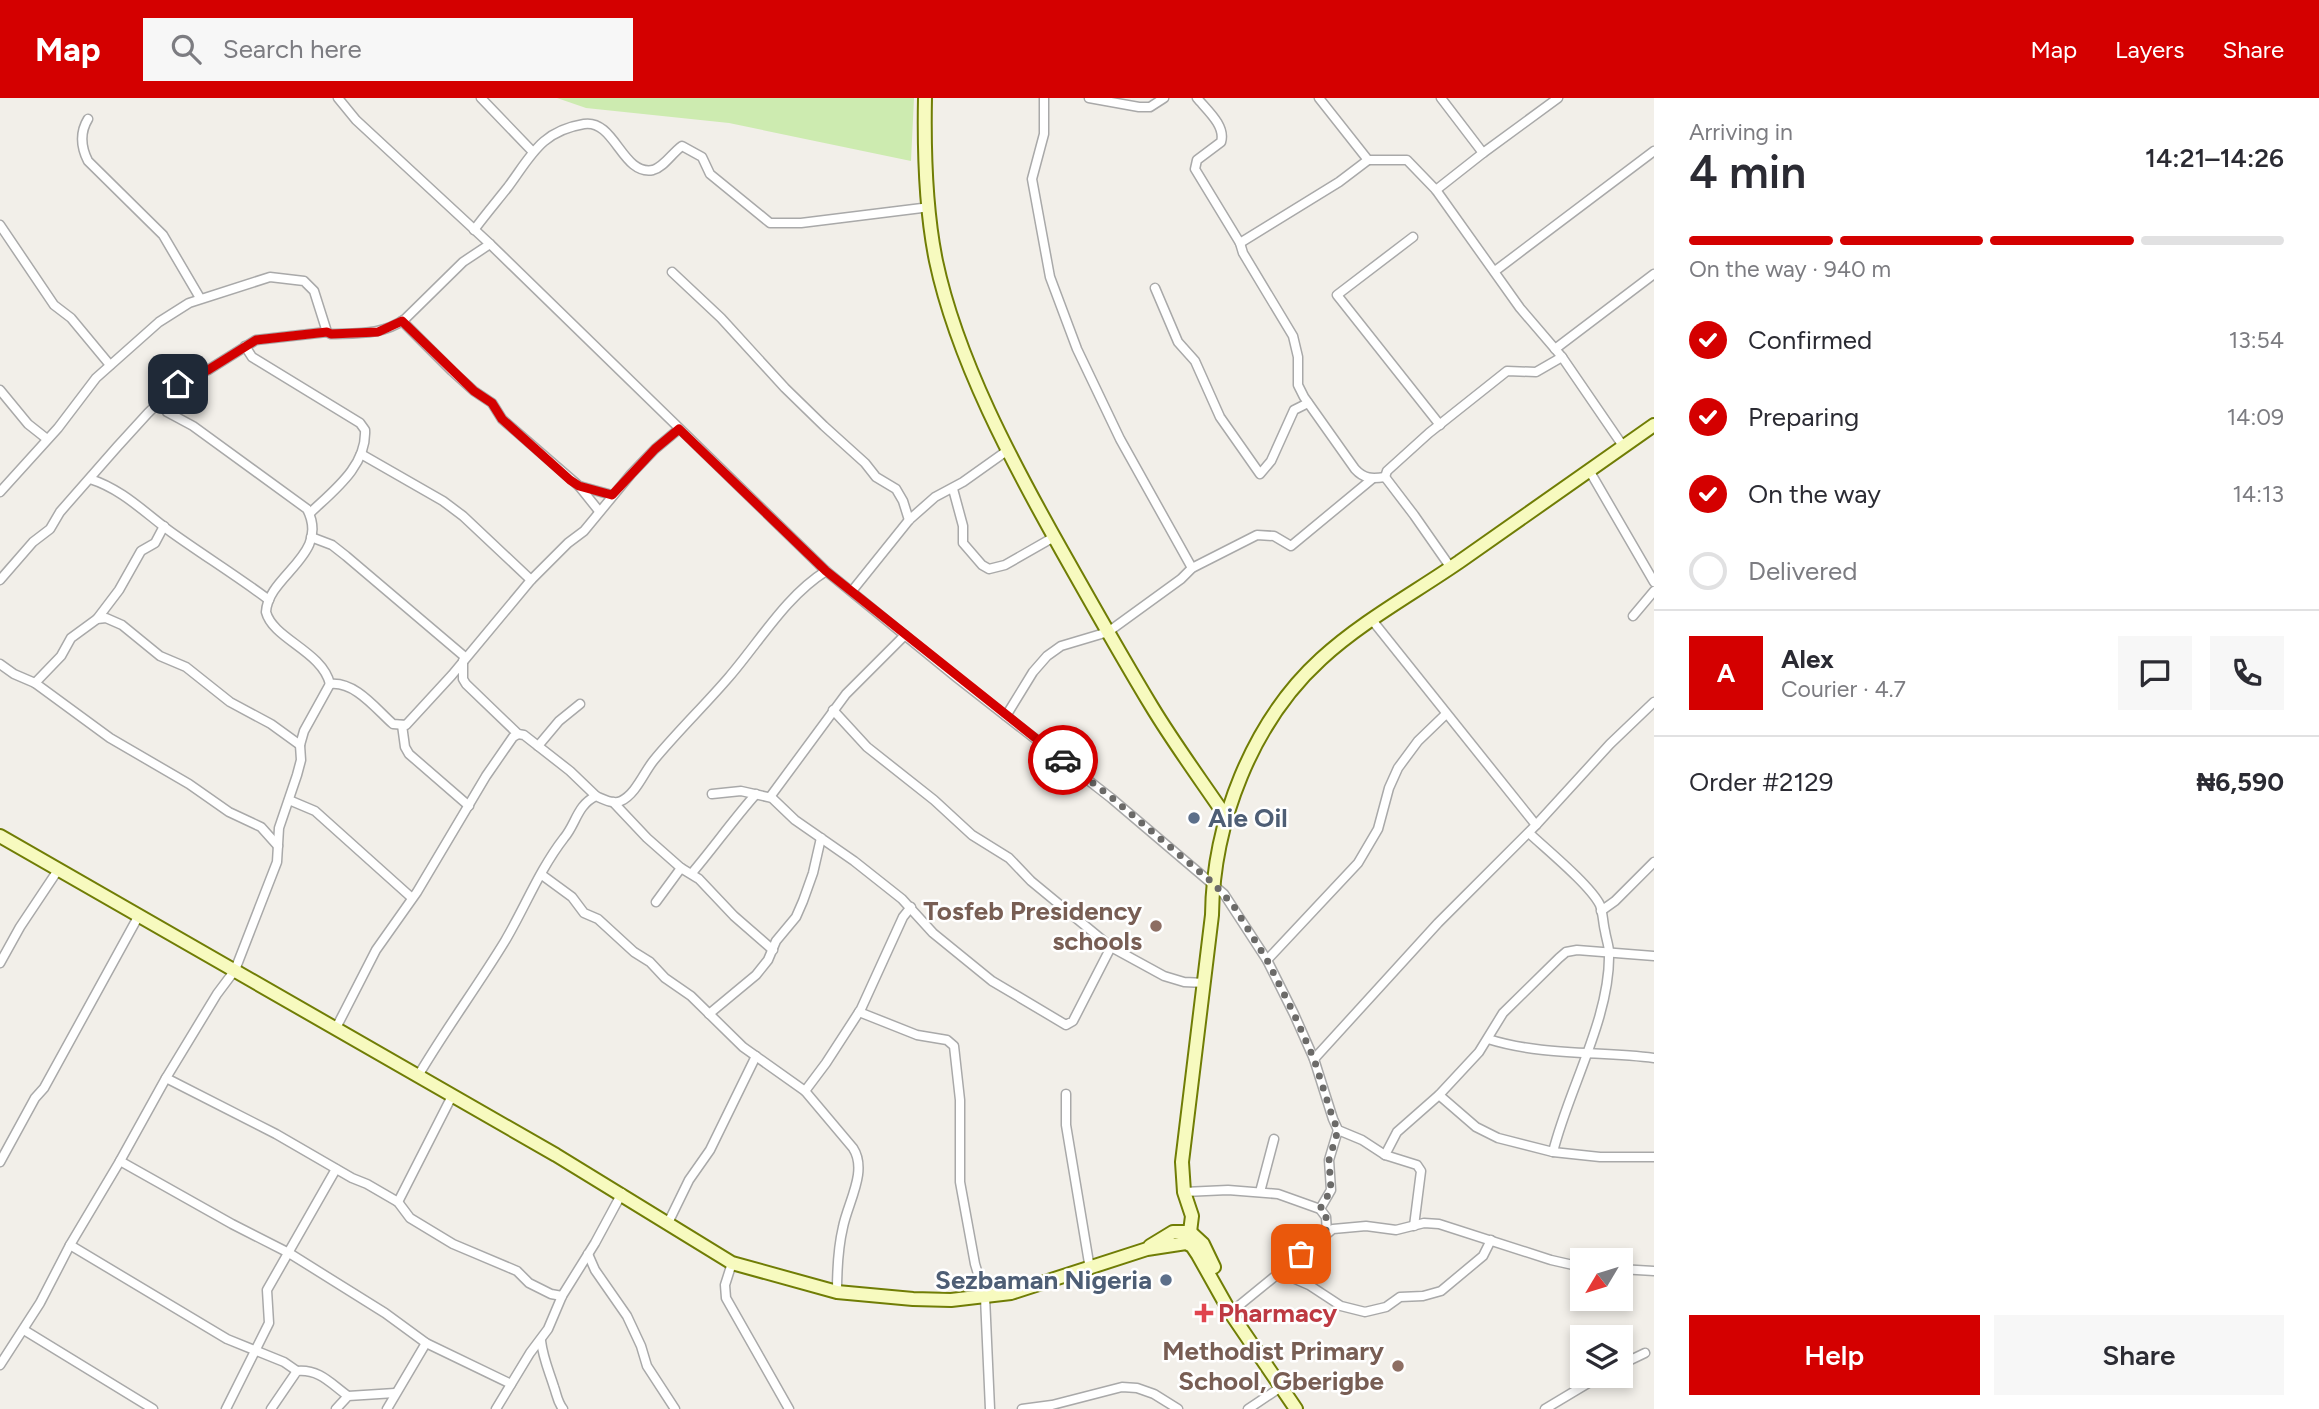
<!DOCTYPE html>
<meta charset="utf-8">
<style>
:root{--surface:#fff;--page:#f7f7f7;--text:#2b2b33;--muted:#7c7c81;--line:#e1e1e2;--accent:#d40000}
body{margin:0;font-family:Figtree,sans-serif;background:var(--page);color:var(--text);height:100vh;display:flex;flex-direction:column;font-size:26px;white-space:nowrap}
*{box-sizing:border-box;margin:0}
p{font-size:23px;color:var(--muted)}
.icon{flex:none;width:38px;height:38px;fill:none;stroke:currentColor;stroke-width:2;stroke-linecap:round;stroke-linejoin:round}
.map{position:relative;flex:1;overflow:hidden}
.details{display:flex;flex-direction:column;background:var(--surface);width:665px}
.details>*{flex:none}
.needle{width:46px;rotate:232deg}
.tools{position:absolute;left:1570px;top:1150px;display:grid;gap:14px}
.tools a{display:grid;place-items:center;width:63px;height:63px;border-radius:0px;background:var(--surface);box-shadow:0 4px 10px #0003;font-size:35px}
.pin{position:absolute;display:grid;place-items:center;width:60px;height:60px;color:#fff;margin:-30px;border-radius:14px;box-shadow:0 4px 10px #0006}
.courier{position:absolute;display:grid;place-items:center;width:70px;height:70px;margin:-35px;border:5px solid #d40000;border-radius:50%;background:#fff;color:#222;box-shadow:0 2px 9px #0007}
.headline em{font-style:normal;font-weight:600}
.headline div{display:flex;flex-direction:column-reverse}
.headline{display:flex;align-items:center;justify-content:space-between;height:119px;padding:0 35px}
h1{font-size:46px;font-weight:600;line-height:52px}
.bar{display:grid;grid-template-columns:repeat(4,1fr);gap:10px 7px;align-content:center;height:84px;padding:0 35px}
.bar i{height:9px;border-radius:5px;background:var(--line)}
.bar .active{background:var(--accent)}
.bar p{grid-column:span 4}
.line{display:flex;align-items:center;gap:18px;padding:0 35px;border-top:2px solid var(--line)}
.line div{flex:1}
.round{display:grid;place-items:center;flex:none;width:74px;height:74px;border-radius:0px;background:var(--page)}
ol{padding:0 35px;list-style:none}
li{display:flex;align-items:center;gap:21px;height:77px}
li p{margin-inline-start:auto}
li .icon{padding:7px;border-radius:50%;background:var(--accent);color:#fff;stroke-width:4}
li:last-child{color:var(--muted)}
li i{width:38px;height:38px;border:4px solid var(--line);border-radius:50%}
.button{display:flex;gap:14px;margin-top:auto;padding:14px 35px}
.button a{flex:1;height:80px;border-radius:0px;background:var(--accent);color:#fff;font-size:28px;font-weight:600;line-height:80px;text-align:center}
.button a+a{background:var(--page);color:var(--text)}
header{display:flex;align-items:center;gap:42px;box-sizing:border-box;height:98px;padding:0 35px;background:var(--accent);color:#fff}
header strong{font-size:33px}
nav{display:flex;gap:38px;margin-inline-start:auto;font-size:24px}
.search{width:490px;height:63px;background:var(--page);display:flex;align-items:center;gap:18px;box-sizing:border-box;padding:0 24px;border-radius:0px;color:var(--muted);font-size:26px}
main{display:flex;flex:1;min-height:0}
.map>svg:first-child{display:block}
</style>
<header>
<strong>Map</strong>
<div class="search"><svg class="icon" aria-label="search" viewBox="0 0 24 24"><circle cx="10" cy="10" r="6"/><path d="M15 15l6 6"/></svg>Search here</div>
<nav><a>Map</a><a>Layers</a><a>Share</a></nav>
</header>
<main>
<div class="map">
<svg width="1654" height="1311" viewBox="0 0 1654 1311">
<rect width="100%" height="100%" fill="#f2efe9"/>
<!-- grass -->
<polygon fill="#cdebb0" points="557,0 914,0 911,63 729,25 586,10"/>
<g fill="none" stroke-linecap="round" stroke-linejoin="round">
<defs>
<g id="street">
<polyline points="338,0 356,22 490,146 826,473 956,579 1111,700 1224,796 1267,862 1294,916 1314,961 1333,1021 1338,1032 1362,1042 1385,1057 1417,1067 1421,1073 1414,1128"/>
<polyline points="481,0 532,53"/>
<polyline points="1044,0 1044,36 1032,81 1050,179 1077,251 1120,341 1192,470"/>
<polyline points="1089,0 1139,9 1150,9 1164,0"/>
<path d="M1197,0C1207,12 1226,28 1221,44L1197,62L1195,71L1240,145L1243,155L1293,238L1298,259V287L1304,299L1355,371C1364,381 1372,381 1385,379"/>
<polyline points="1319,0 1368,62 1407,62 1436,92 1520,210 1562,259 1623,348"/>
<polyline points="1441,0 1483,55"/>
<path d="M88,21C80,34 81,49 88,63L163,137L200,200"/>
<polyline points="1436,92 1483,55 1558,0"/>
<polyline points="0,127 54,207 71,220 110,267"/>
<path d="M474,132C485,117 497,103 508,89C531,58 541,33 584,26C615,21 622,78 653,72C664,69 672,55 682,48L702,59L710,76L770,125H801L930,109"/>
<polyline points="1413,139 1337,197 1440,327"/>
<polyline points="1240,145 1339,84 1368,62"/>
<polyline points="1495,173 1654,53"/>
<polyline points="672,174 721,220 785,290 824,328 865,365 876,379 896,391 903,403 909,422"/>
<polyline points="1155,190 1178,244 1195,263 1220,319 1260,376 1271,363 1294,312 1308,305"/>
<polyline points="402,223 452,273 474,293 492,305 502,321 579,388 599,413"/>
<path d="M245,248L252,259L360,325L365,332C367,368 333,393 310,415"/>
<polyline points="1555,251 1654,176"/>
<polyline points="0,292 28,326 47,341"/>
<path d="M165,300L164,308L167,314L193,328L307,411C331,457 268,477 266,514C273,541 322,553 330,586"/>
<polyline points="361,356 443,403 463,418 531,482"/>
<polyline points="1589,372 1654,484"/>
<polyline points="1385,379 1387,373 1429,335 1507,273 1536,274 1562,259"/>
<polyline points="1385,379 1414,417 1451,470"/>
<path d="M90,381C122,391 145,415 171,434C203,457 237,478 269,502"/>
<polyline points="579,388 612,397"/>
<polyline points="953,391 963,428 963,445 982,467 989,471 1005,467 1054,439"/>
<path d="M0,394L58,330L96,280L159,224L189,205L270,179L304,183L314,193L327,234L331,236C358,235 383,237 405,221L463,164L490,146"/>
<polyline points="311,439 332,447 346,458 465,559"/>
<polyline points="0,482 33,444 50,431 60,414 117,349 148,315 178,286 208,272 256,242 327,234"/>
<polyline points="852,493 909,422 935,399 963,384 1008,352"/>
<polyline points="1633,518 1654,493"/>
<polyline points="97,521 119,492 141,453 155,445 164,428"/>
<polyline points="1372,522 1536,727"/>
<polyline points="463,563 463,581 466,586 518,636 524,637 570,673 596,698"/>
<polyline points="0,566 14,576 35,585 110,640 189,686 229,714 261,729 278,748"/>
<polyline points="35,585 61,558 71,540 97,521 106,520 122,527 160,558 186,569 230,604 271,626 300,647"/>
<path d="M330,586C355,583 376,611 393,626L406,627L452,577L531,482L568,445L584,433L631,376L655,351L679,331"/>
<polyline points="833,612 867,649 934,702 972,737 1009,760 1031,783 1111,849 1164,878 1184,884 1205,885"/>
<polyline points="1006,618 1033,574 1047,558 1061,548 1108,534 1181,481 1192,470 1257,437 1274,438 1291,448 1372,381"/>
<polyline points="402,627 405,649 409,656 469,708"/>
<polyline points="538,648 559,623 580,606"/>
<polyline points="712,696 741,693 772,700 795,722 854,763 902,801 933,835 992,883 1066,927 1073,923 1111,849"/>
<polyline points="770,699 846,596 905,537"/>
<polyline points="289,702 315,713 412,800"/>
<polyline points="613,704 647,740 681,770 699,781 734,818 773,852"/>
<path d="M1529,735C1546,751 1590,787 1600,807C1603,815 1603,825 1605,833C1606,840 1609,848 1609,854C1611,919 1568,992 1553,1054"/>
<path d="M692,775C714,749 733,722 756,696"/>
<path d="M542,777L572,799L584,815L598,821L634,854L650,864L665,880L691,898L743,949L805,993L853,1050C868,1073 848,1104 843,1129C838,1150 837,1172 837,1194"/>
<polyline points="656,804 681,770"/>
<polyline points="1601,813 1615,803 1654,764"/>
<polyline points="1267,862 1358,765 1378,731 1389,690 1398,670 1418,643 1446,616"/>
<polyline points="0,865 20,829 58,772"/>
<polyline points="859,914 917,937 947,942 954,948 960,1002 960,1084 975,1166 985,1199 990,1311"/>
<polyline points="709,916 756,877 768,862 776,843 796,819 803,803 813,775 821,740"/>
<polyline points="336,930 376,852 417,794 486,678 513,639 518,636"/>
<path d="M1488,941C1542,958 1599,953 1654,960"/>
<polyline points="1314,961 1438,825 1536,727 1610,646 1654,604"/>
<path d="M418,978C445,932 477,889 505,843C525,809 540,771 564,740C576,726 577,707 596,698C603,701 613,707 621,703C636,696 644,674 654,662C678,633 705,607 729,579C760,543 786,498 826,473"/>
<polyline points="166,980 276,1036 352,1080 367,1086 398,1104 410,1120 453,1146 517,1173 529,1185 551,1196 562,1198"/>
<polyline points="805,993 826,965 861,911 903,819 911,809"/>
<polyline points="1066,996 1066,1027 1090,1171"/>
<polyline points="1439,997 1476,1029 1498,1040 1553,1054 1600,1059 1654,1059"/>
<polyline points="1385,1057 1397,1034 1439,997 1479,954 1503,915 1559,860 1566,854 1577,852 1654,858"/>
<polyline points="120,1063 232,1126 289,1155 385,1215 426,1245 511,1286"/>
<polyline points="0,1064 35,1000 44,990 138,819"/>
<polyline points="1184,1094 1228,1092 1278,1096 1320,1111 1326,1119 1327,1135"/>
<polyline points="1260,1094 1274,1041"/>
<polyline points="398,1104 452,998"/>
<polyline points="1320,1111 1331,1092 1329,1062 1338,1032"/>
<polyline points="668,1125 689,1082 710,1052 756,958"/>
<polyline points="70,1147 227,1241 284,1264 297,1273"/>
<polyline points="588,1156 595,1172 627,1218 641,1248 647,1268 675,1311"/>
<polyline points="732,1165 725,1187 726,1200 789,1311"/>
<polyline points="1620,1171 1654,1173"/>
<polyline points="1279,1174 1309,1187 1341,1208 1365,1214 1386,1209 1400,1199 1423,1198 1441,1193 1483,1158 1491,1142"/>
<polyline points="1236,1210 1333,1131 1366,1128 1396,1132 1424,1125 1439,1126 1551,1162 1582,1169"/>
<polyline points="24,1232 153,1311"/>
<path d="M541,1243C543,1260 549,1273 554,1289C557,1297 557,1303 563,1311"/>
<polyline points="0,1267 40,1205 70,1147 120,1063 166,980 217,896 235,872 277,764 279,730 297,677 301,662 300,647 304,633 330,586"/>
<polyline points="1620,1267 1645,1255"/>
<polyline points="226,1311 269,1225 267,1192 336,1071"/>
<path d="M271,1311L297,1273C320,1271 331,1286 348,1298"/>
<polyline points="336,1311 348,1298 395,1295"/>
<polyline points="387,1311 426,1245"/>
<polyline points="496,1311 530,1255 548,1231 562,1198 595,1145 622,1095"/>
<polyline points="1022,1311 1052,1307 1122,1289 1137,1290 1154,1296 1178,1311"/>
<polyline points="1248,1311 1281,1289"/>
<polyline points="1545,1311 1600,1278"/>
</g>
<g id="secondary">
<path d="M925,0C924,51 926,114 936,163C957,262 1013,366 1062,453C1092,506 1121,558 1152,609C1175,647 1201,682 1226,719"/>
<polyline points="0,738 556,1057 732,1165 837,1194 913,1201 951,1202 1011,1195 1147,1151 1186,1145 1192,1148 1198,1157 1230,1214 1296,1311"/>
<path d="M1190,1134L1192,1118L1184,1094L1182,1064L1212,817C1213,725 1252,624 1321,561C1361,524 1414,495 1459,464C1524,418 1589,372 1654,327"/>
<polyline points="1150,1148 1173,1134 1190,1134 1203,1146 1214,1169"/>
</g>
</defs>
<!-- street casing -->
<use href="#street" stroke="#a9a9a9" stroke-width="11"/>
<!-- secondary casing -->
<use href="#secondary" stroke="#707d05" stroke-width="16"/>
<!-- street -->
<use href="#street" stroke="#fff" stroke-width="8"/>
<!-- secondary -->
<use href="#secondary" stroke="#f7fabf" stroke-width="12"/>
</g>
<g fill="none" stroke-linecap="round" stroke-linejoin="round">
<!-- done -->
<polyline stroke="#6b6a68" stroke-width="7" stroke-dasharray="0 12.6" points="1063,662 1111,699 1213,785 1233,807 1267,862 1294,916 1314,961 1333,1021 1338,1032 1329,1062 1331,1092 1320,1111 1326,1119 1326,1135 1301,1156"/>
<!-- route -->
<polyline stroke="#d40000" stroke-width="9" points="178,286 208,272 256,242 327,234 331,236 378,234 402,223 474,293 492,305 502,321 570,382 579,388 612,397 655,351 679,331 826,473 1063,662"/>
</g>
<!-- markers -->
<g fill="#5c6f8a" stroke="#fff" stroke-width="2.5">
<circle cx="1194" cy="720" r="7"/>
<circle cx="1166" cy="1182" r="7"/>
</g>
<g fill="#8d6e63" stroke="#fff" stroke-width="2.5">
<circle cx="1156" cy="828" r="7"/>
<circle cx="1398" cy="1268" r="7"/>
</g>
<path fill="#e0444e" stroke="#fff" stroke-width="2.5" d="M1200.5 1204.5h7v7h7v7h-7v7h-7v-7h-7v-7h7z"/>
<g text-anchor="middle" stroke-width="5" stroke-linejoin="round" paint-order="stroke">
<!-- service labels -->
<g font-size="26" font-weight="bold" fill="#4e5e75" stroke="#fff" text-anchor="start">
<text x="1208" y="729">Aie Oil</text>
<text x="1152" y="1191" text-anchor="end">Sezbaman Nigeria</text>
</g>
<!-- education labels -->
<g font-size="26" font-weight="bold" fill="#785e54" stroke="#fff" text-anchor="end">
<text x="1142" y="822">Tosfeb Presidency<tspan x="1142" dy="30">schools</tspan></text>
<text x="1384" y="1262">Methodist Primary<tspan x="1384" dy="30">School, Gberigbe</tspan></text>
</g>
<!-- health labels -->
<g font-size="26" font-weight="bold" fill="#be3a42" stroke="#fff" text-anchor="start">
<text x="1218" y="1224">Pharmacy</text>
</g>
</g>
</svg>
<div class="tools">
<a><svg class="needle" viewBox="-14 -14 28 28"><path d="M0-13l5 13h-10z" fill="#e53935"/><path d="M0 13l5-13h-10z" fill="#7c7c81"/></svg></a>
<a><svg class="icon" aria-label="layers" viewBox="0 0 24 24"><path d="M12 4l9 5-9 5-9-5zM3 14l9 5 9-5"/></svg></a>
</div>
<div class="pin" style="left:1301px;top:1156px;background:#ea580c"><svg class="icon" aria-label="bag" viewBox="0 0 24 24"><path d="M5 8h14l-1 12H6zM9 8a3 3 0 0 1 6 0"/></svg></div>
<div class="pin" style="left:178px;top:286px;background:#1f2937"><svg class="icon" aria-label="home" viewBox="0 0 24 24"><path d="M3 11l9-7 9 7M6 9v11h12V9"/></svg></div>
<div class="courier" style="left:1063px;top:662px"><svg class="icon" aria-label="car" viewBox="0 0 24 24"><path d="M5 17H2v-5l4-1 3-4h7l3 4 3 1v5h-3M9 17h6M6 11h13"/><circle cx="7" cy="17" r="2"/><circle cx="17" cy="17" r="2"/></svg></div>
</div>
<section class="details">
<div class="headline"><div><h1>4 min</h1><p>Arriving in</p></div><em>14:21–14:26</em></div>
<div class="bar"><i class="active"></i><i class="active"></i><i class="active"></i><i></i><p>On the way · 940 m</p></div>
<ol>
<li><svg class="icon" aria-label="check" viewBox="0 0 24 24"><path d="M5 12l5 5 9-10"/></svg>Confirmed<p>13:54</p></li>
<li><svg class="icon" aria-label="check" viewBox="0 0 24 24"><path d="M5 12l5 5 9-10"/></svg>Preparing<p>14:09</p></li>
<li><svg class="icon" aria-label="check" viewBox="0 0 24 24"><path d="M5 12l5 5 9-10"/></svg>On the way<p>14:13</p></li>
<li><i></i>Delivered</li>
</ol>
<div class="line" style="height:126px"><b class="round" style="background:var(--accent);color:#fff">A</b><div><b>Alex</b><p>Courier · 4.7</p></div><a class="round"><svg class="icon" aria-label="chat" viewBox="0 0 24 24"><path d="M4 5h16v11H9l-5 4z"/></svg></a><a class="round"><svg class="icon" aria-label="phone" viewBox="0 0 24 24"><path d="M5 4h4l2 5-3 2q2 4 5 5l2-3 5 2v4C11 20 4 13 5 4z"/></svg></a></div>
<div class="line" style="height:91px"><div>Order #2129</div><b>₦6,590</b></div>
<div class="button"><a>Help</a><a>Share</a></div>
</section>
</main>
